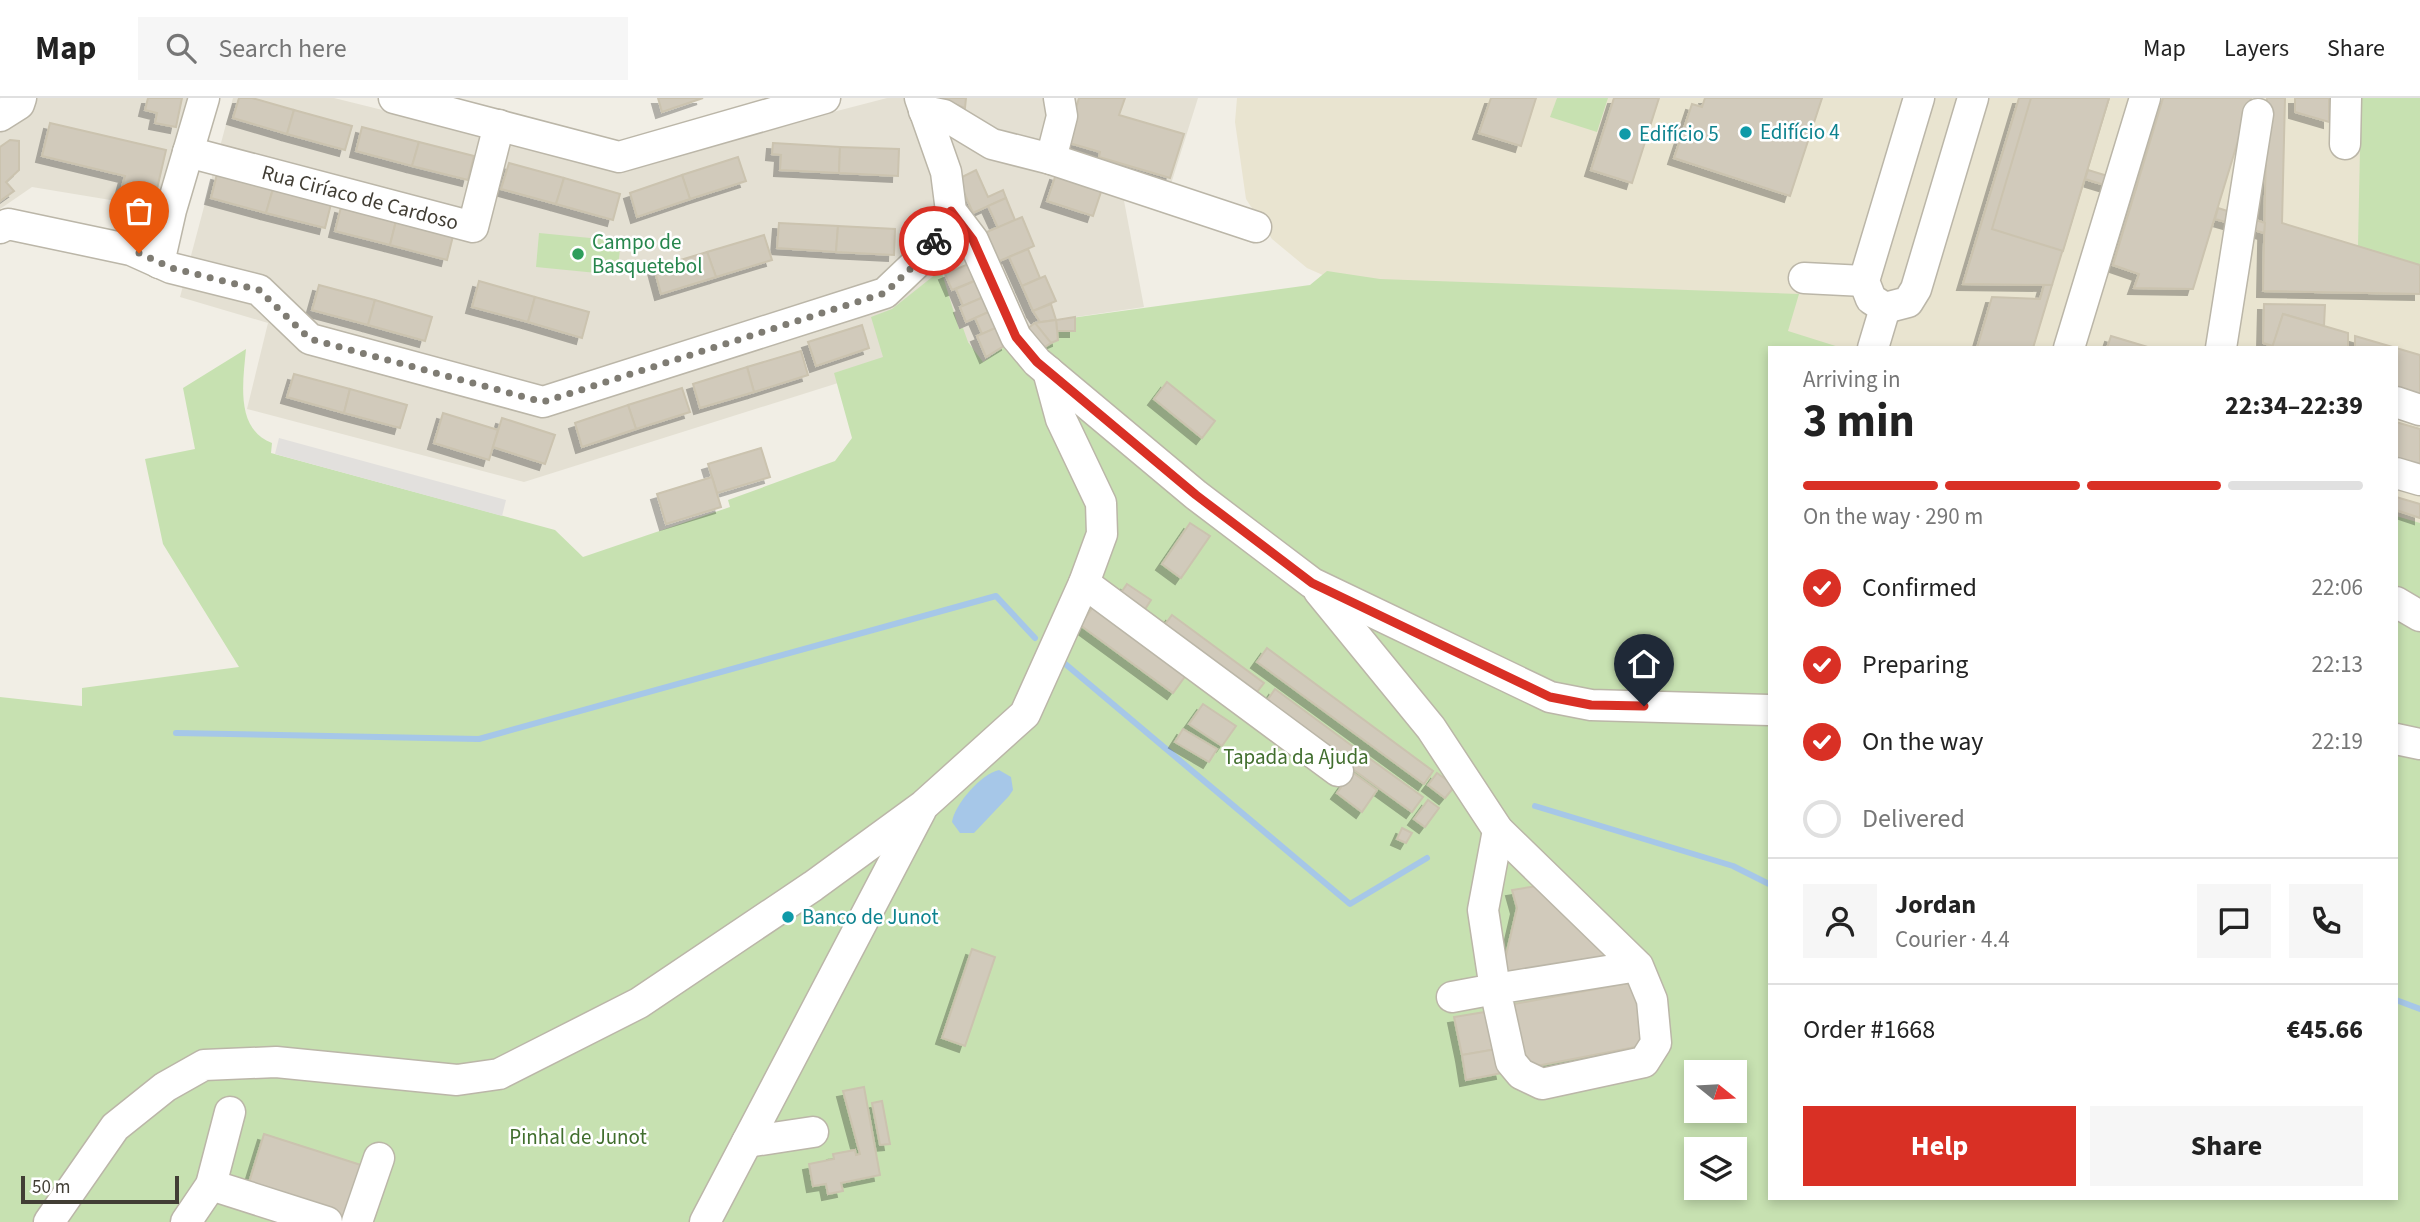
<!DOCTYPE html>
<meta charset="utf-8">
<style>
:root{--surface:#fff;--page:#f6f6f6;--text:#222;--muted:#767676;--line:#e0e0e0;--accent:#d93025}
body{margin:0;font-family:"Source Sans 3",sans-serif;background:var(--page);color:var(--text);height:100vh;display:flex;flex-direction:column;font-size:26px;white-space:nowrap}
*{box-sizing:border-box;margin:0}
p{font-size:23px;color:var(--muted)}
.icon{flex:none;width:38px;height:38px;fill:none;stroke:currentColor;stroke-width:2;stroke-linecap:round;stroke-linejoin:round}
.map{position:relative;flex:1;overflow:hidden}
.sheet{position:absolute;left:1768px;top:248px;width:630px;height:854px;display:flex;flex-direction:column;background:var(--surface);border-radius:0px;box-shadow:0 4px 10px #0003}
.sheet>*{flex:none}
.needle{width:46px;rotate:108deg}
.fabs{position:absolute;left:1684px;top:962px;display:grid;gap:14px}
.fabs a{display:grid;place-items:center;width:63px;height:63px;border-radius:0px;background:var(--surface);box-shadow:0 4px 10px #0003;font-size:35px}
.scale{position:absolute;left:21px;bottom:18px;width:158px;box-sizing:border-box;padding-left:7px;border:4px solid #423e35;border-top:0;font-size:19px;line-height:24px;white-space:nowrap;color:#423e35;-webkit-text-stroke:5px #fff;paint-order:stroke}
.pin{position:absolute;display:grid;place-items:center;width:60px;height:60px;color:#fff;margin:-72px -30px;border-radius:50% 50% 50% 0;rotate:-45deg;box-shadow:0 0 7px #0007}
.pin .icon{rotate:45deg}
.courier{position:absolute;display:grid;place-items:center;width:70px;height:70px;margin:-35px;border:5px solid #d93025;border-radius:50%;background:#fff;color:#222;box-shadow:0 2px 9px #0007}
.headline em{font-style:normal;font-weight:700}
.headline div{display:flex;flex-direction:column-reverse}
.headline{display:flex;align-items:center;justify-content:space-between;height:119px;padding:0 35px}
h1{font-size:46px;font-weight:700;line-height:52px}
.bar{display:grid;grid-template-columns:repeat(4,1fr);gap:10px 7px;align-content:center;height:84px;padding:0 35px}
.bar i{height:9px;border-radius:5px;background:var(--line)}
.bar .current{background:var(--accent)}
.bar p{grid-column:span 4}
.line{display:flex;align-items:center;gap:18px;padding:0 35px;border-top:2px solid var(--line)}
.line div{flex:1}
.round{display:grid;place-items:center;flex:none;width:74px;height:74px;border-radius:0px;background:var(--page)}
ol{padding:0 35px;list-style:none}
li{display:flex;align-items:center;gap:21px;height:77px}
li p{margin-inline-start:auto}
li .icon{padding:7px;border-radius:50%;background:var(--accent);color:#fff;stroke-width:4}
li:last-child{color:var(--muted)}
li i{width:38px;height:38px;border:4px solid var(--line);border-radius:50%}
.action{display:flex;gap:14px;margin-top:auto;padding:14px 35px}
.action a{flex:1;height:80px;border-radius:0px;background:var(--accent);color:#fff;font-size:28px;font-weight:700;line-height:80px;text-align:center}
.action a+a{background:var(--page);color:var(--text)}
header{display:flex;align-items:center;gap:42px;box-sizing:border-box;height:98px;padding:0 35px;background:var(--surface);border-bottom:2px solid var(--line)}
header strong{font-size:33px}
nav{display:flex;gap:38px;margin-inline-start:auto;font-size:24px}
.search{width:490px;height:63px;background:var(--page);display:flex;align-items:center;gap:18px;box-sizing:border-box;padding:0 24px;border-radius:0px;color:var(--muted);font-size:26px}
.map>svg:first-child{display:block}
</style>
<header>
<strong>Map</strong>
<div class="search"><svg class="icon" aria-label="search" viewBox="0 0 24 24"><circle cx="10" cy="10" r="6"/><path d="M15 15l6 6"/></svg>Search here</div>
<nav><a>Map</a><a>Layers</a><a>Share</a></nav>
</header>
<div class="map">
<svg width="2420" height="1124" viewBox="0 0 2420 1124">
<defs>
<filter id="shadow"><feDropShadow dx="-6" dy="6" stdDeviation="0" flood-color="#0004"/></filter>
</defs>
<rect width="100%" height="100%" fill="#f1eee5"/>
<!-- residential -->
<g fill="#e4e0d3">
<polygon points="21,0 203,0 171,112 32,89 0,111 0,18"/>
<polygon points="233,0 334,0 618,70 887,0 1198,0 1165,105 1122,92 1144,209 1035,225 983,264 968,244 524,384 247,311 268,225 180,199"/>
</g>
<!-- education -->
<polygon fill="#e9e4d0" points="1237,0 2367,0 2420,162 2420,429 2396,422 2396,250 1828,250 1334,182 1307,170 1272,141 1246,101 1235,24"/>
<!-- green -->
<g fill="#c7e1b1" fill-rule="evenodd">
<polygon points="1557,0 1608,0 1597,34 1550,19"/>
<polygon points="2361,0 2420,0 2420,167 2358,148"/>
<polygon points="539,135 621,143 617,177 536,169"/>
<path d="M941,172L959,231L963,230L968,244L983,264L1035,225L1310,187L1327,173L1380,181L1799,196L1788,233L1842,250H1769V1101H2396V418L2420,425V1124H0V599L82,608V590L239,569L163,446L145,361L195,351L183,290L246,251C243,284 235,331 272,345L271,355L555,432L583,459L730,409L728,402L835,363L852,340L834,275L883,259L871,219L892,211ZM1696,975H1734V1013H1696ZM1696,1052H1734V1090H1696Z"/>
</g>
<!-- parking -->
<polygon fill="#e2e0dd" points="279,340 506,402 502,418 275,356"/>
<!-- water -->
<path fill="#a6c7e8" d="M999,672L1011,679L1013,692L1009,698L974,735H960L952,724C954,707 982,675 999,672Z"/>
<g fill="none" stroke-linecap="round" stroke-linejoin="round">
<!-- stream -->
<g stroke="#a6c7e8" stroke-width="6">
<polyline points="1063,564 1350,806 1427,760"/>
<polyline points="176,635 479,641 996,498 1035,540"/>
<polyline points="1535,708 1733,768 1769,786"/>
<polyline points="2396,902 2420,911"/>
</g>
</g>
<!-- building -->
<g fill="#d1cabb" stroke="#cbc3af" stroke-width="2" filter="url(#shadow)">
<polygon points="148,0 182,0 176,29 155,25 157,15 145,12"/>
<polygon points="239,0 252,0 294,12 287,36 233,20"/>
<polygon points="658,0 703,0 662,14"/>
<polygon points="938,0 966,0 965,10"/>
<polygon points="1079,0 1125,0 1119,17 1184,36 1170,80 1099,59 1100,54 1066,44"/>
<polygon points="1491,0 1536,0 1521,48 1479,35"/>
<polygon points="1614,0 1659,0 1632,85 1591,72"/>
<polygon points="1705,0 1822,0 1790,98 1674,60 1692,6 1702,9"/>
<polygon points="2019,0 2109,0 2052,187 1963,186"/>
<polygon points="2031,0 2109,0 2063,153 1992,131"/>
<polygon points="2163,0 2251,0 2193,191 2134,190 2139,176 2113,167"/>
<polygon points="2267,0 2285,0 2282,125 2420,167 2420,196 2263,193"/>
<polygon points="2295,0 2329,0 2329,24 2295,14"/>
<polygon points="294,12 352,28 345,52 287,36"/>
<polygon points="50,25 166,52 154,104 136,100 138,92 122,89 125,78 42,58"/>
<polygon points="362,29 419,44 412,68 356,53"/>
<polygon points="10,42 19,43 19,72 6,84 14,93 0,103 0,49"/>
<polygon points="419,44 474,58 468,82 412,68"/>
<polygon points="773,45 840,49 839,75 780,72 781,57 772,56"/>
<polygon points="840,49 899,51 898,78 839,75"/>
<polygon points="738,59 746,83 690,101 682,77"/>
<polygon points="509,65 564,80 556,106 501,91"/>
<polygon points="976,72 988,99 1003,92 1006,100 973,115 958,81"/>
<polygon points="2088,72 2137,87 2134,96 2085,81"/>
<polygon points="217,76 273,91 266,115 211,100"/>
<polygon points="1056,76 1102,91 1093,118 1047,103"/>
<polygon points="682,77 690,101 637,119 630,95"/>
<polygon points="564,80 620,96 613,122 556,106"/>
<polygon points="273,91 331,106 325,130 266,115"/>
<polygon points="1006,100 1015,122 998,130 988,108"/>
<polygon points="341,109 396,123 390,147 335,133"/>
<polygon points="2218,110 2265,125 2264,135 2215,121"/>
<polygon points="1022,119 1034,148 995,165 982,136"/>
<polygon points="396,123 453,138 447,162 390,147"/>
<polygon points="779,125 838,128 836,154 777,150"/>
<polygon points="838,128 895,131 894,157 836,154"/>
<polygon points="764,137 772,162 716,179 707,154"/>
<polygon points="1028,151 1040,180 1022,188 1009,159"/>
<polygon points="707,154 716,179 661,196 654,170"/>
<polygon points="973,164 979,181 952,192 945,176"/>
<polygon points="1045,178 1056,203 1033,213 1022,188"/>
<polygon points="979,181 986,198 963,208 956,191"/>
<polygon points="479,183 535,199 528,224 472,209"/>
<polygon points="319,187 375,202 368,227 312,212"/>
<polygon points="2044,187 2052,187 2033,250 1977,250 1992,199 2040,201"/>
<polygon points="986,198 993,212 966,224 960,209"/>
<polygon points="535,199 589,214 582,240 528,224"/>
<polygon points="375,202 432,219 425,243 368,227"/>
<polygon points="1051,206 1056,222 1040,224 1033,213"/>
<polygon points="2264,206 2325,207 2324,228 2283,216 2273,248 2263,245"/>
<polygon points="993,212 1000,228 982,236 975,220"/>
<polygon points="2283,216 2348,235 2348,250 2272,250"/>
<polygon points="1075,219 1075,233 1057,233 1056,222"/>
<polygon points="1056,222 1058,242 1051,245 1035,225"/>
<polygon points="1035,225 1051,245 1040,252 1021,235"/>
<polygon points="862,227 869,250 816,268 808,244"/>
<polygon points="1000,228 1007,246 986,259 977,238"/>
<polygon points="2111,238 2151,250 2107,250"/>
<polygon points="2355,238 2420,257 2420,297 2396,290 2396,250 2355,250"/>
<polygon points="801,253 808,277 754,294 747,269"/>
<polygon points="747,269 754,294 700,310 693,286"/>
<polygon points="294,276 350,291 344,315 287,299"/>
<polygon points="1167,284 1215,323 1202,340 1154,301"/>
<polygon points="682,290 690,314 636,331 628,307"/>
<polygon points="350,291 407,307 400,330 344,315"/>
<polygon points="628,307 636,331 582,349 575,325"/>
<polygon points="443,315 498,332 489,362 434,345"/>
<polygon points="502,320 555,337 545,366 493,349"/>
<polygon points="2396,324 2420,331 2420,371 2396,364"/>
<polygon points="761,350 770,379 717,395 708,366"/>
<polygon points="712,379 721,409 666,426 657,396"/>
<polygon points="2396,399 2420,406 2420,420 2396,412"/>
<polygon points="1190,425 1210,438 1181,480 1162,466"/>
<polygon points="1127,486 1151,502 1140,519 1116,502"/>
<polygon points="1096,505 1189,573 1173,595 1080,527"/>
<polygon points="1172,517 1264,585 1253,599 1161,532"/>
<polygon points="1267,550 1433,673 1424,686 1257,564"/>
<polygon points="1275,591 1359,653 1348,668 1264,607"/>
<polygon points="1203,606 1236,628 1222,648 1189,626"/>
<polygon points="1183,631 1217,651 1209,664 1175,644"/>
<polygon points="1362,655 1423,699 1412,714 1351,670"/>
<polygon points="1352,674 1377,692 1362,714 1337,695"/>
<polygon points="1437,675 1455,688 1445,700 1428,687"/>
<polygon points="1428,702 1439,710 1425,729 1414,721"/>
<polygon points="1402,730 1412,735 1406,745 1397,741"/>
<polygon points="1537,788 1616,859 1501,879 1517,810 1512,792"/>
<polygon points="972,851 995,859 965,948 942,940"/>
<polygon points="1634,884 1646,947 1526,970 1514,906"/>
<polygon points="1491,913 1497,951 1462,957 1454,919"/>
<polygon points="1497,951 1502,975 1466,982 1462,957"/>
<polygon points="864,989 880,1077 841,1085 843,1093 828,1096 826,1086 813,1088 809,1066 834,1061 833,1056 855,1052 856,1057 860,1056 843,993"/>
<polygon points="882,1003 890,1046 880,1047 872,1005"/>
<polygon points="264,1036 367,1069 350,1123 247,1091"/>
</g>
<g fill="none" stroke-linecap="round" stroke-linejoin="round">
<defs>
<g id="minor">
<polyline points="394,0 619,59 825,0"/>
<polyline points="920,0 946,74 951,113 973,142 1016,239 1037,264 1196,397 1312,485 1550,599 1591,607 1769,612"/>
<polyline points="1919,0 1864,183 1871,201 1885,210 1908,204 1916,191 1973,0"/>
<polyline points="924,13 944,17 992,46 1051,61 1256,129"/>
<polyline points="0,18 19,6 21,0"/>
<polyline points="2345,46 2346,0"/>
<path id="s1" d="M188,54L473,129L499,27"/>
<polyline points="1051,61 1062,18 1059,0"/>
<polyline points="0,130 8,126 131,152 171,170 259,192 310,241 543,304 885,195 925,157 951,113"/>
<polyline points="159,165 171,112 204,0"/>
<polyline points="1804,180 1864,183"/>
<polyline points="1873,250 1885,210"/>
<polyline points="2069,250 2145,0"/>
<polyline points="2221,250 2258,16"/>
<polyline points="2396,304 2420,312"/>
<polyline points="2396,375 2420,382"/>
<polyline points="1084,485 1338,673"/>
<polyline points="1319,493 1431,630 1498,732 1638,868 1652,902 1656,945 1644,964 1542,986 1521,976 1511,964 1495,891 1638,868"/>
<polyline points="2396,504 2420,518"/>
<polyline points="2396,641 2420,646"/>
<polyline points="1452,899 1495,891 1483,812 1498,732"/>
<polyline points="747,1044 813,1034"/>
<polyline points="211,1087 327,1124"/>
<polyline points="49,1124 115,1029 165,989 204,967 276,964 457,982 499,976 639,905 813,788 924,707 1025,616 1084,485 1102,436 1101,405 1061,321 1048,273"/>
<polyline points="186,1124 211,1087 230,1014"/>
<polyline points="357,1124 379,1060"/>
<polyline points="705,1124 921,712"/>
</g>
</defs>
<!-- minor casing -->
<use href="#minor" stroke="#bbb6a8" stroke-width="33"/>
<!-- minor -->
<use href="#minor" stroke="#fff" stroke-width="30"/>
</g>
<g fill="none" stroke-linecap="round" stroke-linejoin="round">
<!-- done -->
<polyline stroke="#7f7c73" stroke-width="7" stroke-dasharray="0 12.6" points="139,155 172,170 259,192 310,241 543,304 885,195 925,157 934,143"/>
<!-- route -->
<polyline stroke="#d93025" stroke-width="9" points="934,143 951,113 973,142 1016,239 1037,264 1196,397 1312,485 1550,599 1591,607 1644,608"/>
</g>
<!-- markers -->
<g fill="#0f9aa8" stroke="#fff" stroke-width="2.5">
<circle cx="1746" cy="34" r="7"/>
<circle cx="1625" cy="36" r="7"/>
<circle cx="788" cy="819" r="7"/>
</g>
<circle fill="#2e9e5b" stroke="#fff" stroke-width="2.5" cx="578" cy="156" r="7"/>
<g text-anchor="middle" stroke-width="5" stroke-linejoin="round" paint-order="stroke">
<!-- culture labels -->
<g font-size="21" fill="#0d838f" stroke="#fff" text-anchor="start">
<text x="1760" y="41">Edifício 4</text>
<text x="1639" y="43">Edifício 5</text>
<text x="802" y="826">Banco de Junot</text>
</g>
<!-- street labels -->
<g font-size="21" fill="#423e35" stroke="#fff">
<text dy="7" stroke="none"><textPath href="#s1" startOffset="178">Rua Ciríaco de Cardoso</textPath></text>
</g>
<!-- leisure labels -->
<g font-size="21" fill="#27864d" stroke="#fff" text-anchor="start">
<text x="592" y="151">Campo de<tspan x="592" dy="24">Basquetebol</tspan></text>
</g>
<!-- park labels -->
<g font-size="21" fill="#416e2e" stroke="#fff">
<text x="1296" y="666">Tapada da Ajuda</text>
<text x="578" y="1046">Pinhal de Junot</text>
</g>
</g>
</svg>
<div class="fabs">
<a><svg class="needle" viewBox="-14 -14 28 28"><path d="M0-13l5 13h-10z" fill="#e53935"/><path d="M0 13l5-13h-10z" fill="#767676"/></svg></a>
<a><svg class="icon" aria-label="layers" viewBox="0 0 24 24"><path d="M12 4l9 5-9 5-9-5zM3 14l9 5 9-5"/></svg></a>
</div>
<div class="scale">50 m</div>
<div class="pin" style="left:139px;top:155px;background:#ea580c"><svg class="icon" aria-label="bag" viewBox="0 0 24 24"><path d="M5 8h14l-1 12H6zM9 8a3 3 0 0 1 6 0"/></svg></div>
<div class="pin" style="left:1644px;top:608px;background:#1f2937"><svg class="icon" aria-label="home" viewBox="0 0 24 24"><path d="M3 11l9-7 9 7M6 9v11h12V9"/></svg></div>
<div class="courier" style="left:934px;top:143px"><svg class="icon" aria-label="bike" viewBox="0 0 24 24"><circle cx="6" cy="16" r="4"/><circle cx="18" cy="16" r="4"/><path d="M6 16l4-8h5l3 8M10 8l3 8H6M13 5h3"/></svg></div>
<section class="sheet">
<div class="headline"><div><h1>3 min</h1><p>Arriving in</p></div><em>22:34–22:39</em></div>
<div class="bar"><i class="current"></i><i class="current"></i><i class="current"></i><i></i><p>On the way · 290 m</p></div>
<ol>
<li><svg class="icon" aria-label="check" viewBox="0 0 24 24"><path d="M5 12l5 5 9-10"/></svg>Confirmed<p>22:06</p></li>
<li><svg class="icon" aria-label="check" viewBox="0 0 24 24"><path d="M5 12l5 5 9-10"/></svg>Preparing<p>22:13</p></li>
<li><svg class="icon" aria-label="check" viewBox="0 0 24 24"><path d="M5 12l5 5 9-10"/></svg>On the way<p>22:19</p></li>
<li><i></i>Delivered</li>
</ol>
<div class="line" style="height:126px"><a class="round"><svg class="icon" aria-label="person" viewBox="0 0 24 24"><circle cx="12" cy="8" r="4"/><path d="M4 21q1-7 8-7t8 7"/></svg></a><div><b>Jordan</b><p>Courier · 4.4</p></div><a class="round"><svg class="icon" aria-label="chat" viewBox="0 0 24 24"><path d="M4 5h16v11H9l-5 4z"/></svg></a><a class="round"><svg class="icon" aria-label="phone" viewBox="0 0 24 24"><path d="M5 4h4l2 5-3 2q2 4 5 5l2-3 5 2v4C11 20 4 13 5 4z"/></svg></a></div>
<div class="line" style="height:91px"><div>Order #1668</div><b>€45.66</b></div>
<div class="action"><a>Help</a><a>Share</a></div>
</section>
</div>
